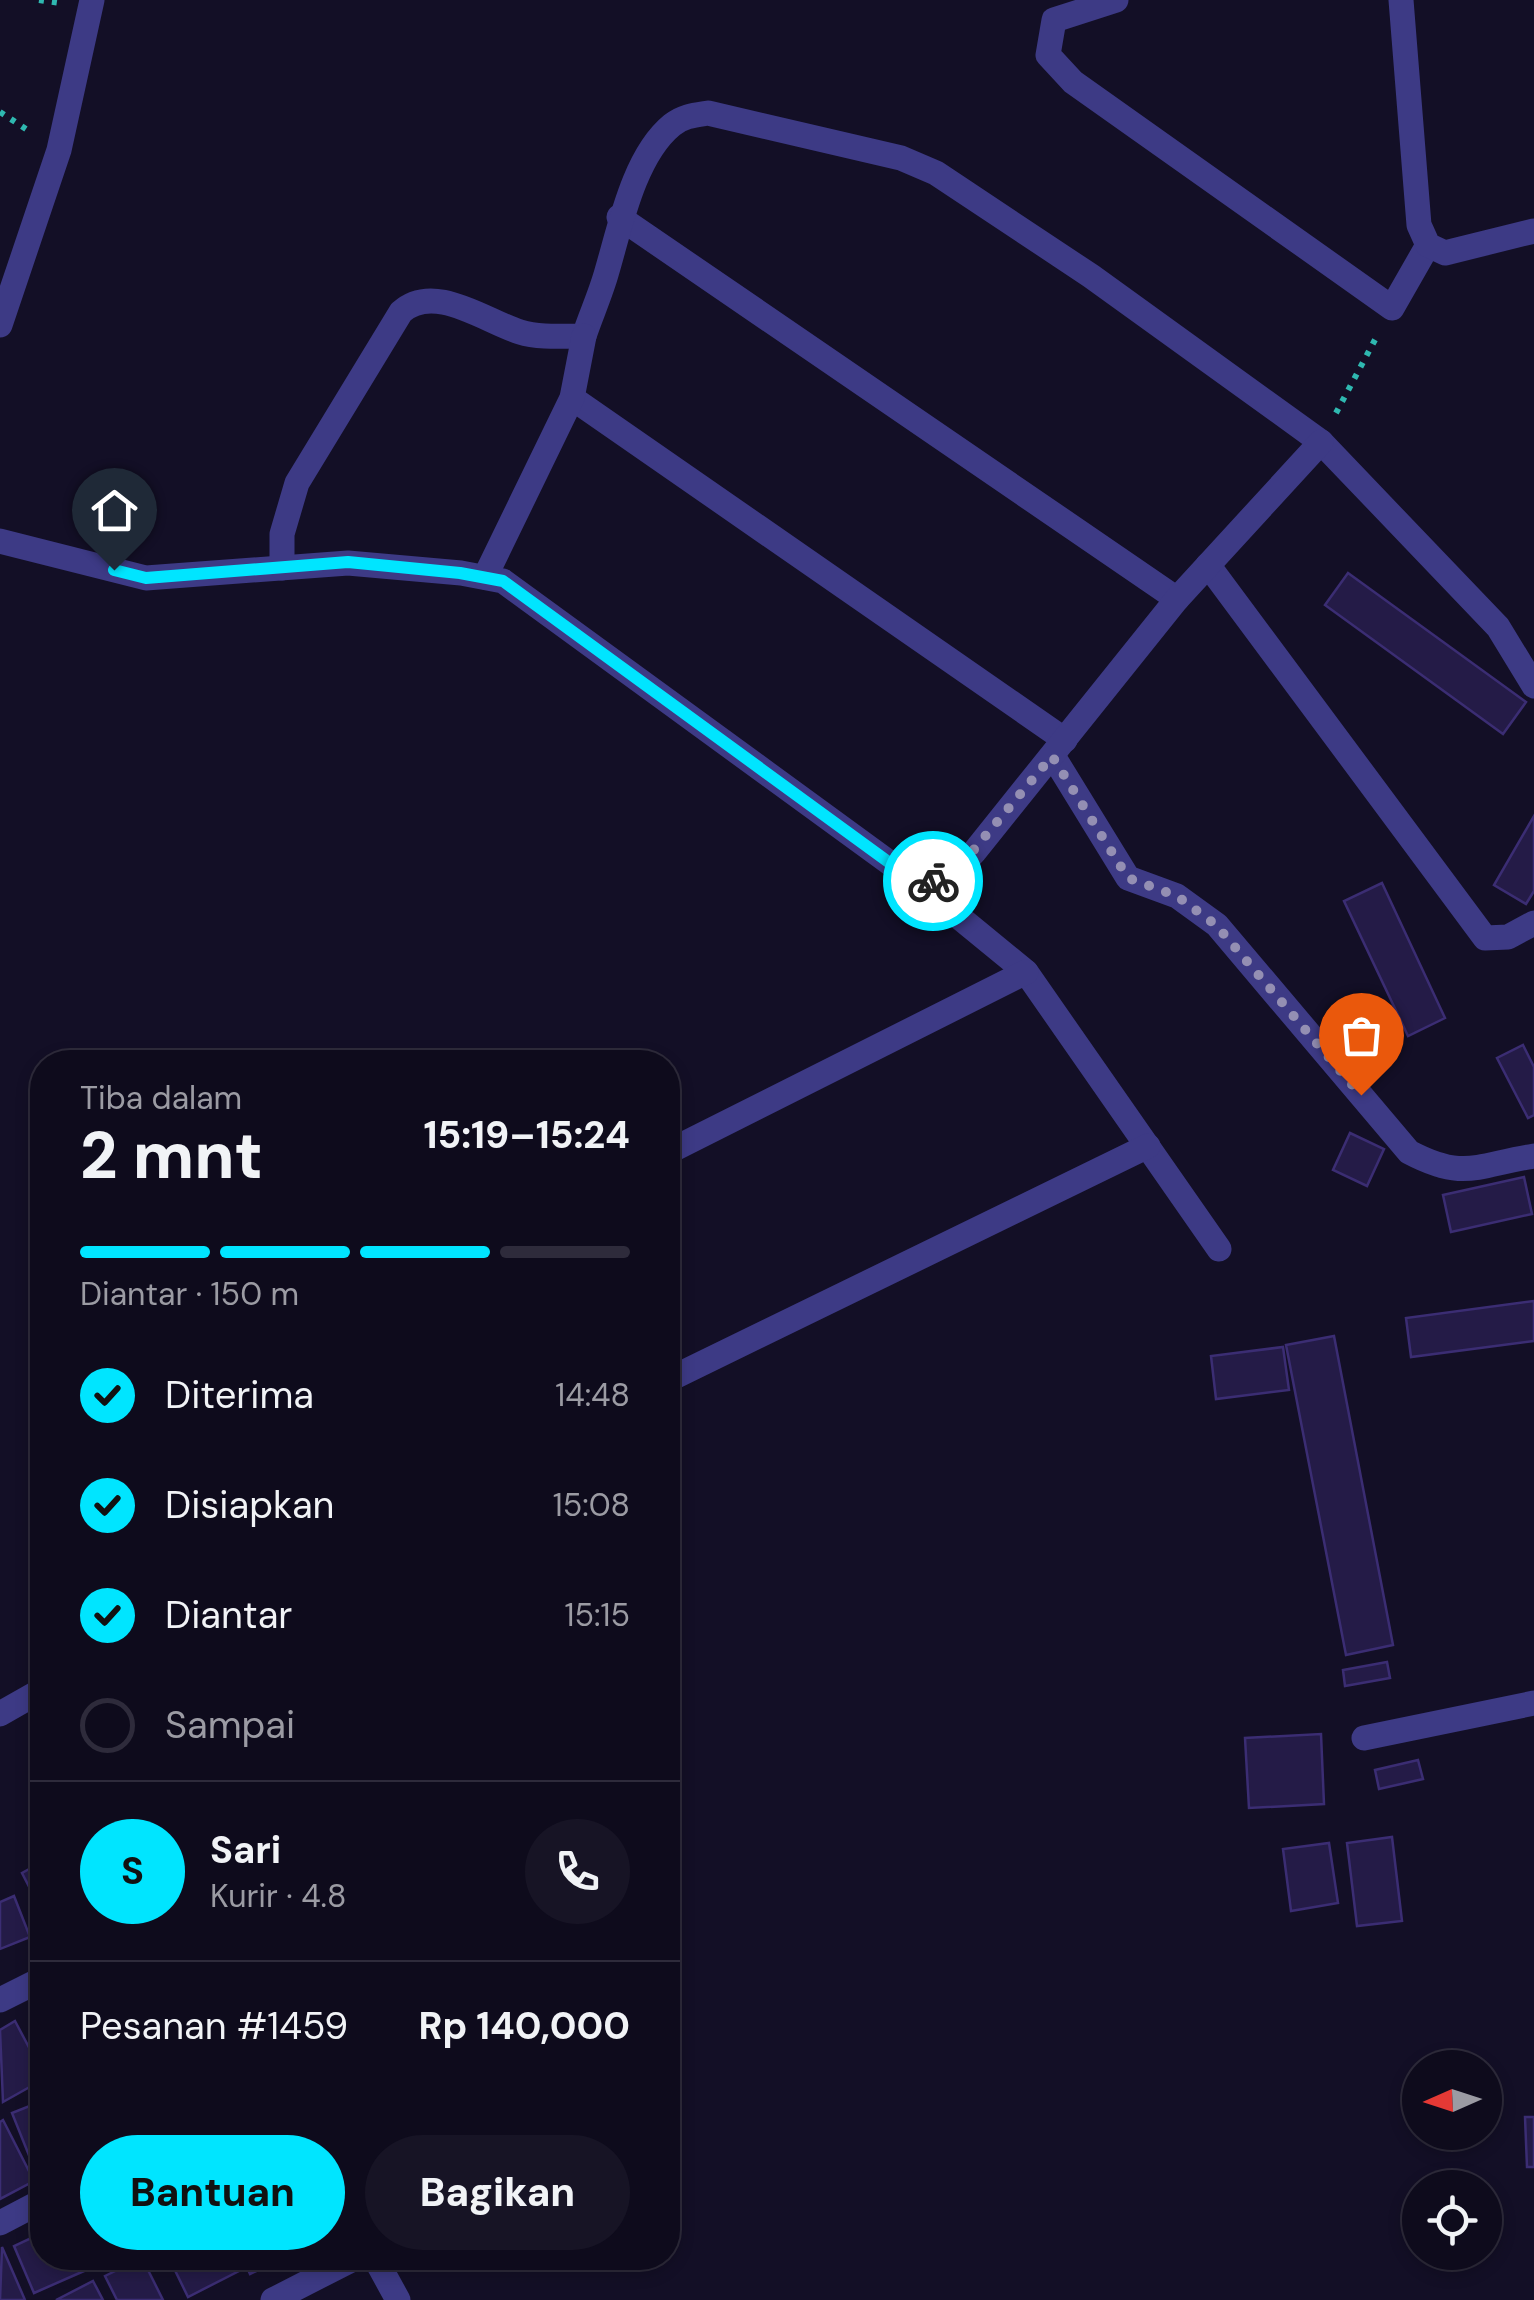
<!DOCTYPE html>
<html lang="id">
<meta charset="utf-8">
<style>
:root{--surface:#0e0b1c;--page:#171425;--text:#f1f3f6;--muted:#9b9ba3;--line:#2e2b3b;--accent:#00e5ff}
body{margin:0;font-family:"DM Sans",sans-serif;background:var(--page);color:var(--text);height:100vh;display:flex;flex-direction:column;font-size:38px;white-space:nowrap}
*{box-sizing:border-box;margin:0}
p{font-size:32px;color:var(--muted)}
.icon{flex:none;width:55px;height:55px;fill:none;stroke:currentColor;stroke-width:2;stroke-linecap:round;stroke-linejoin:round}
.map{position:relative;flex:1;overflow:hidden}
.drawer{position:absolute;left:30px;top:1050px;width:650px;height:1220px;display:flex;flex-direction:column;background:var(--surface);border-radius:40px;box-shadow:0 5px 15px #0003,0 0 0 2px var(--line)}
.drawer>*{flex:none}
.needle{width:65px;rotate:267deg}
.controls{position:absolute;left:1402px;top:2050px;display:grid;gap:20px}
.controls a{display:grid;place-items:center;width:100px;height:100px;border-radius:50%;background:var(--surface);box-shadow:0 5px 15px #0003,0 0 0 2px var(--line);font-size:50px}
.pin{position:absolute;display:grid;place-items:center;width:85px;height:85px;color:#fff;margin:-102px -42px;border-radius:50% 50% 50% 0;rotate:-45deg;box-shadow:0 0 10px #0007}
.pin .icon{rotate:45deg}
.courier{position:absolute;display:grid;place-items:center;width:100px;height:100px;margin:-50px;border:8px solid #00e5ff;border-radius:50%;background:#fff;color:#222;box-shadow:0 2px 12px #0007}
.overview em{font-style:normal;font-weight:800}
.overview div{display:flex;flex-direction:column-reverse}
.overview{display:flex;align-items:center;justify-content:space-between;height:170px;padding:0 50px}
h1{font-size:65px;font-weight:800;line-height:75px}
.bar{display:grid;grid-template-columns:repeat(4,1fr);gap:15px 10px;align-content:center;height:120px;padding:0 50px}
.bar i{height:12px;border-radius:8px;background:var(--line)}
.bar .active{background:var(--accent)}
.bar p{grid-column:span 4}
.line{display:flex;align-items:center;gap:25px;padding:0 50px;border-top:2px solid var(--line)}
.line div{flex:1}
.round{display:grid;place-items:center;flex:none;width:105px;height:105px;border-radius:52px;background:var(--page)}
ol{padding:0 50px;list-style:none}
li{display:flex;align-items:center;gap:30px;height:110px}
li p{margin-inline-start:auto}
li .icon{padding:10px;border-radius:50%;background:var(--accent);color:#111;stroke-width:4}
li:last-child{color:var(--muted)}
li i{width:55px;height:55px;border:5px solid var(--line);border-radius:50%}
.cta{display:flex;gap:20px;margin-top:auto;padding:20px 50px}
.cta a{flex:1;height:115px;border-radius:60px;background:var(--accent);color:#111;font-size:40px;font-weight:800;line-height:115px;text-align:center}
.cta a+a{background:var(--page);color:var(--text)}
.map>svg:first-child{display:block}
</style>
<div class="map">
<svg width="1534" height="2300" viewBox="0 0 1534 2300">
<rect width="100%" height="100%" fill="#130f26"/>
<!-- building -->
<g fill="#241b47" stroke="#3b2d73" stroke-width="2.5">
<polygon points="1348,573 1526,702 1503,734 1325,605"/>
<polygon points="1534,816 1534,891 1526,904 1494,885"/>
<polygon points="1382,883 1445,1018 1408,1036 1344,901"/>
<polygon points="1523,1045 1534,1067 1534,1115 1528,1118 1497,1058"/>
<polygon points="1350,1133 1384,1149 1367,1186 1333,1170"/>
<polygon points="1524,1177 1532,1214 1451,1232 1443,1195"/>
<polygon points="1534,1301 1534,1341 1411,1357 1406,1318"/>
<polygon points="1334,1336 1393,1645 1346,1655 1286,1345"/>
<polygon points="1283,1347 1289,1390 1216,1399 1211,1356"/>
<polygon points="1387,1662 1390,1678 1345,1686 1343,1670"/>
<polygon points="1321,1734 1324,1804 1249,1808 1245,1738"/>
<polygon points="1418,1760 1423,1779 1379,1789 1375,1770"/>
<polygon points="1392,1837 1402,1921 1357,1926 1347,1843"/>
<polygon points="1329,1843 1338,1903 1291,1911 1283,1849"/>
<polygon points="42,1862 42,1912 22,1873"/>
<polygon points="14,1896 30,1937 0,1949 0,1902"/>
<polygon points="15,2021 42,2072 42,2080 3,2102 0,2030"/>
<polygon points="42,2101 42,2159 32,2163 12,2113"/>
<polygon points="1525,2117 1534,2117 1534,2167 1527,2167"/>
<polygon points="3,2120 34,2181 0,2199 0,2122"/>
<polygon points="42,2233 42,2258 78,2258 84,2271 34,2293 14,2246"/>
<polygon points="2,2247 25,2300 0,2300"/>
<polygon points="142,2258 163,2300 117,2300 105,2276"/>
<polygon points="169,2258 235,2258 241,2270 188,2297"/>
<polygon points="243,2258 284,2258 250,2274"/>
<polygon points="93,2281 103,2300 56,2300"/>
</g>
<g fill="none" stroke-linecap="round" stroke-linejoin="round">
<!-- path -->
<g stroke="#2fb8b0" stroke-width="6" stroke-dasharray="5 8" stroke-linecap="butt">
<polyline points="39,0 60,3"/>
<polyline points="0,112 29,131"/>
<polyline points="1336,413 1377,336"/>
</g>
<!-- minor -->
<g stroke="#3d3a85" stroke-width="25">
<polyline points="1116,0 1054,20 1048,55 1073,82 1392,308 1428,245"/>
<polyline points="1401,0 1419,225 1428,245 1445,253 1534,231"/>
<polyline points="619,217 1177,599"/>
<polyline points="0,325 59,150 92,0"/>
<polyline points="572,398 1065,740"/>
<polyline points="0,541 146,578 348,563 461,573 503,581 920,885 1026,972 1219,1249"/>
<polyline points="1208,565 1485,938 1508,937 1534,923"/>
<path d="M282,568V534L297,483L401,312C434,282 485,321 520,332C539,338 563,336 584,336C591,315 601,293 607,271C620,227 634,156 672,125C683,116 695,115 708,113L901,158L936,173L1091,276L1321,442L1498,627L1534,686"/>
<polyline points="485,577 572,398 584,336"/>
<path d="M1053,756L1128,878L1177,896L1217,925L1409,1152C1464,1181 1477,1165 1534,1156"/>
<polyline points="920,885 952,876 975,851 1177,599 1321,442"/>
<polyline points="668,1152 1026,972"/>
<polyline points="668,1380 1148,1146"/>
<polyline points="0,1714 42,1690"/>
<polyline points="1364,1738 1534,1703"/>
<polyline points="0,2000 42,1979"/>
<polyline points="0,2223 42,2201"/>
<polyline points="375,2258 398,2300"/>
<polyline points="273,2300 355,2258"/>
</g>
</g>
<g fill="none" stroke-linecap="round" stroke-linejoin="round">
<!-- done -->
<polyline stroke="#948fb3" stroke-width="10" stroke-dasharray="0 18" points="933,881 952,876 1052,756 1128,878 1177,896 1216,925 1361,1095"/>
<!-- route -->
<polyline stroke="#00e5ff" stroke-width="12" points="114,570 146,578 348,562 460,573 503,581 920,885 933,881"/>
</g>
</svg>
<div class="controls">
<a><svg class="needle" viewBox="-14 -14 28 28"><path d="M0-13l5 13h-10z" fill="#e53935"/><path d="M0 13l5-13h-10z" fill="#9b9ba3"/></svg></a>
<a><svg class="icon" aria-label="locate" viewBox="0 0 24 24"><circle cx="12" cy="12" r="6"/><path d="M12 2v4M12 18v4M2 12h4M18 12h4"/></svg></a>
</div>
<div class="pin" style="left:1361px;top:1095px;background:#ea580c"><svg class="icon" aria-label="bag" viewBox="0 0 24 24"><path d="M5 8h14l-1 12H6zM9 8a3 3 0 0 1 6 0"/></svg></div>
<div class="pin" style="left:114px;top:570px;background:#1f2937"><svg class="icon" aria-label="home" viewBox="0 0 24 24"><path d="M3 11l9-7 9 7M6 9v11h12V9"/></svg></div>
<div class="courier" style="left:933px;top:881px"><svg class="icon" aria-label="bike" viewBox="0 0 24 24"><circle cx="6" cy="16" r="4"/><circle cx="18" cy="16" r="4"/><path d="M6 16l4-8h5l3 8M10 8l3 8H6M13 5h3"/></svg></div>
<section class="drawer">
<div class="overview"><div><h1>2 mnt</h1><p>Tiba dalam</p></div><em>15:19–15:24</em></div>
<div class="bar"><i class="active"></i><i class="active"></i><i class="active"></i><i></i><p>Diantar · 150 m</p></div>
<ol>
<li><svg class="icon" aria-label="check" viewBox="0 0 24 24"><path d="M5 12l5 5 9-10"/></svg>Diterima<p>14:48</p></li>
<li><svg class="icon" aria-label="check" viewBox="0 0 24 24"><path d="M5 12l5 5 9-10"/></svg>Disiapkan<p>15:08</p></li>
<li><svg class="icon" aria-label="check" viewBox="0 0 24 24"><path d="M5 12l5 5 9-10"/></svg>Diantar<p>15:15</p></li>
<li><i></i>Sampai</li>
</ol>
<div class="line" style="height:180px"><b class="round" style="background:var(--accent);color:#111">S</b><div><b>Sari</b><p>Kurir · 4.8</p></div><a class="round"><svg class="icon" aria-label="phone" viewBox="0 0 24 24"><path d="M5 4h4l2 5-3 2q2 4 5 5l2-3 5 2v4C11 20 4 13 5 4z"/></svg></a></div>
<div class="line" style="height:130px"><div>Pesanan #1459</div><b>Rp 140,000</b></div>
<div class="cta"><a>Bantuan</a><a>Bagikan</a></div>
</section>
</div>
